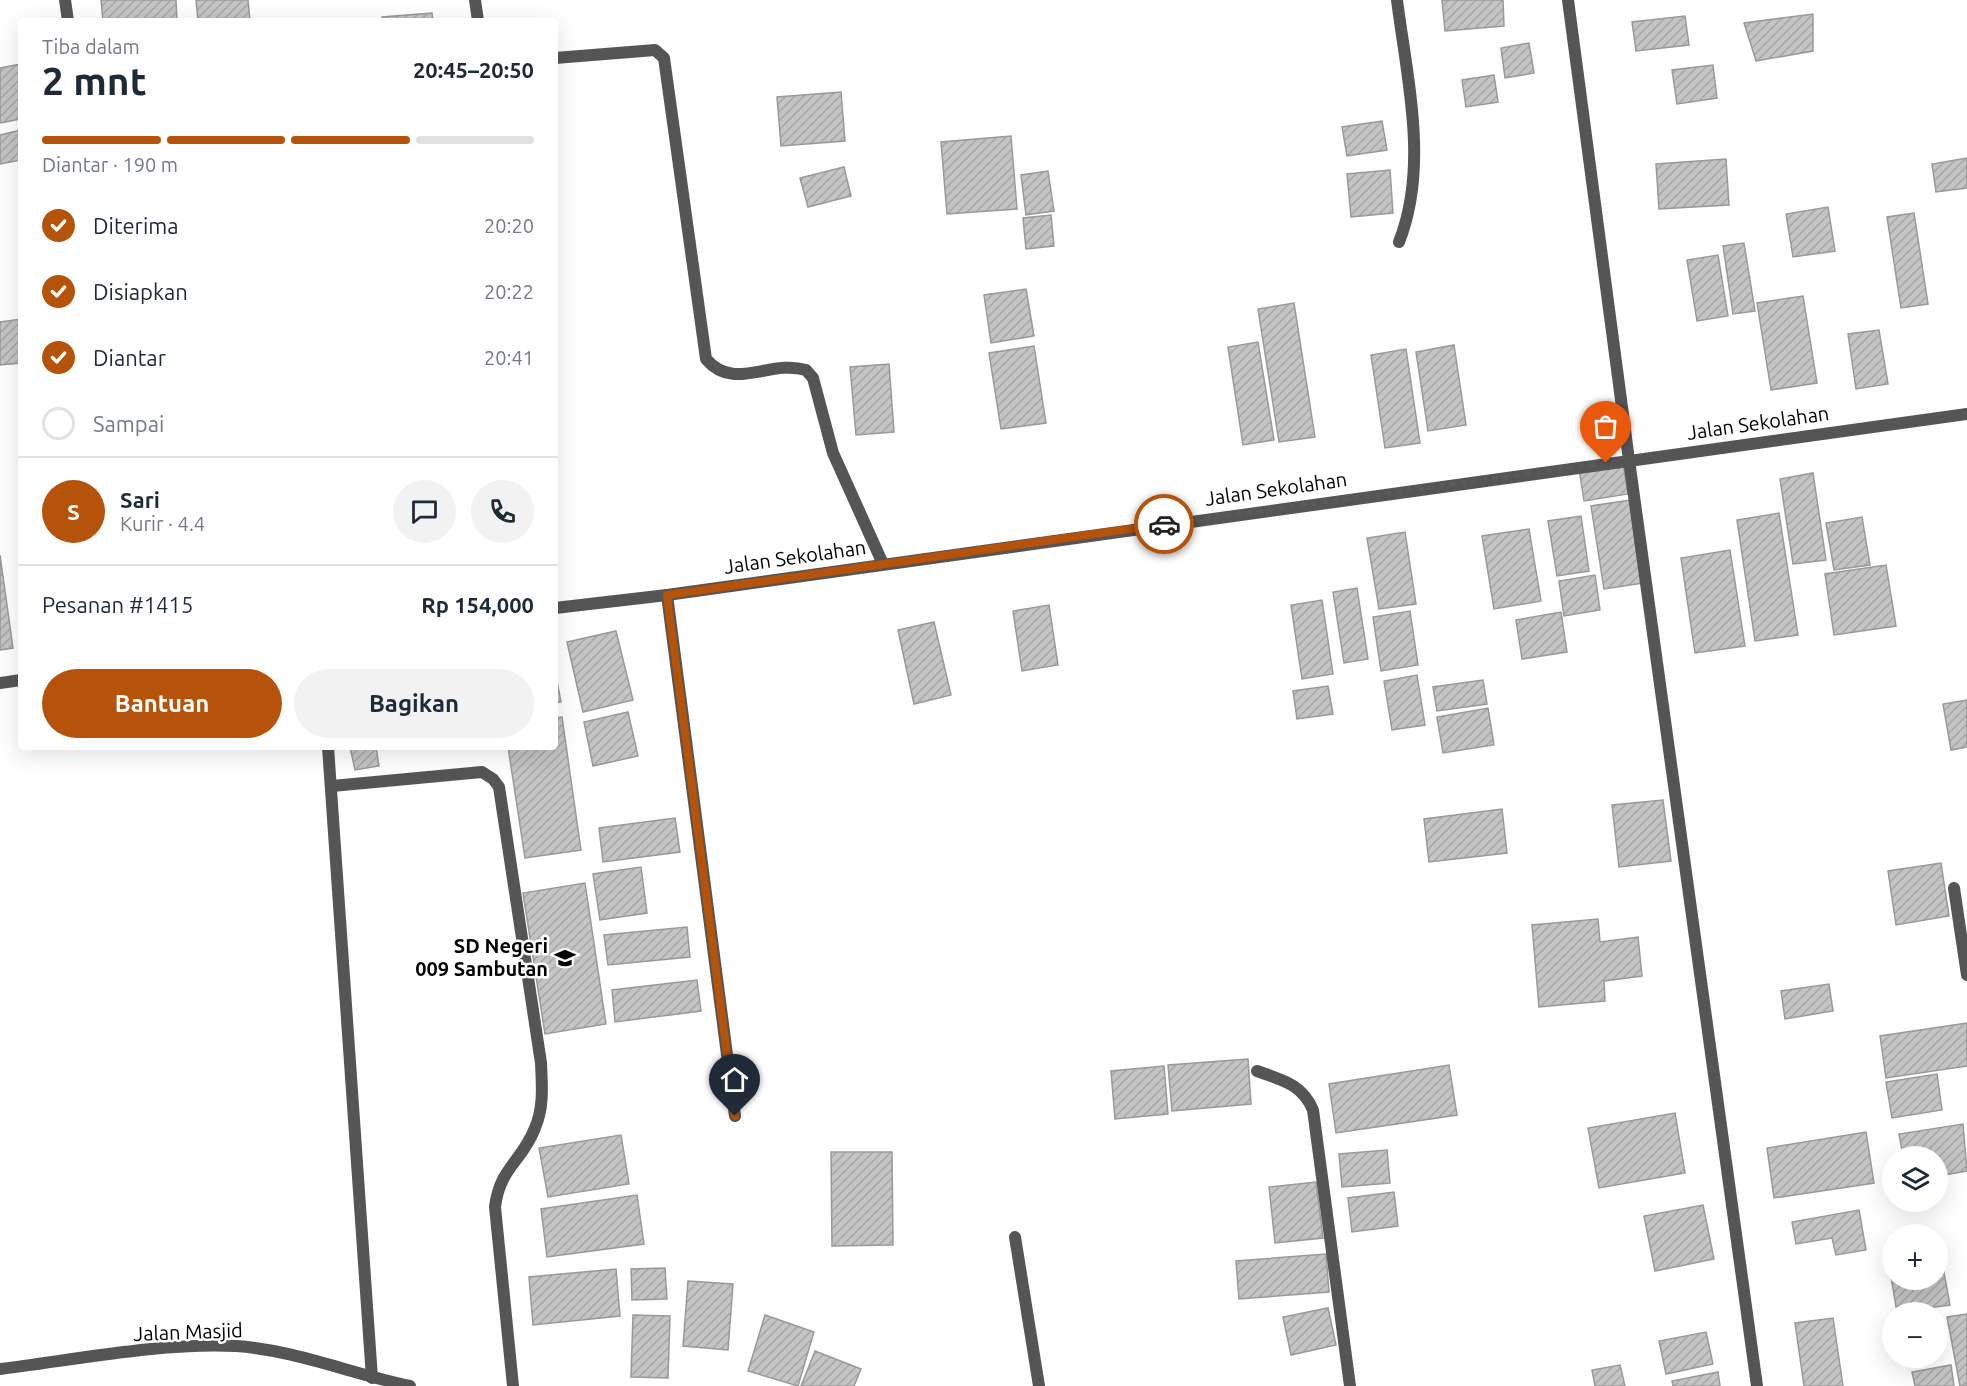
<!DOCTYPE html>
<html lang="id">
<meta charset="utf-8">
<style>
:root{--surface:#fff;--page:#f2f2f3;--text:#1f2937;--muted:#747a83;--line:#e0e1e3;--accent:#b45309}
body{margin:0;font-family:Ubuntu,sans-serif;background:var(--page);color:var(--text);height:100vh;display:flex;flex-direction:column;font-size:22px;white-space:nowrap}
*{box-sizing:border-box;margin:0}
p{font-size:20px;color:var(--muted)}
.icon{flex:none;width:33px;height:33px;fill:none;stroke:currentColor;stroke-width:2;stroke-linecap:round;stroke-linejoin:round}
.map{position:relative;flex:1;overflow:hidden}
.sheet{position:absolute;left:18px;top:18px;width:540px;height:732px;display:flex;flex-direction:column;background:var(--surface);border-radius:6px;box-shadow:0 6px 24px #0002}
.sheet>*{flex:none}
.fabs{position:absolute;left:1882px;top:1146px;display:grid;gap:12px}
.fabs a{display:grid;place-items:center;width:66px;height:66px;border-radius:50%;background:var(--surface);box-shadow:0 6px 24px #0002;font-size:30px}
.pin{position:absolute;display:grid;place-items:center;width:51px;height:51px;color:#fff;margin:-62px -26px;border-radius:50% 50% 50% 0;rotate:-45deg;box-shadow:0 0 6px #0007}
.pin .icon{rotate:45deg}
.courier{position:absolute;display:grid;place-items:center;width:60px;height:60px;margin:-30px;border:4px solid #b45309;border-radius:50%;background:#fff;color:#222;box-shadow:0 2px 8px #0007}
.summary em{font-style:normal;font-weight:600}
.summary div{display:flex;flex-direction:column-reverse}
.summary{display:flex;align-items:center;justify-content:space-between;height:102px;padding:0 24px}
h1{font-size:39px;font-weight:600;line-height:45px}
.bar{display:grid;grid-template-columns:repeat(4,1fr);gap:9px 6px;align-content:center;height:72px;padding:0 24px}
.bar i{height:8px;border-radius:4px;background:var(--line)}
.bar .selected{background:var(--accent)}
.bar p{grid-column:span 4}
.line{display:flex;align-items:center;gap:15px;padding:0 24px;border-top:2px solid var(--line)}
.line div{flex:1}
.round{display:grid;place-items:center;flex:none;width:63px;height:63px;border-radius:32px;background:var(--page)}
ol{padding:0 24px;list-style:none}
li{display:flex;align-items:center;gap:18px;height:66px}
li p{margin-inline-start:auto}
li .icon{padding:6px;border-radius:50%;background:var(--accent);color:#fff;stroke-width:4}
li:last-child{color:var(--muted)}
li i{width:33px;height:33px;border:3px solid var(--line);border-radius:50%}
.action{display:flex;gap:12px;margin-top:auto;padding:12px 24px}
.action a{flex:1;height:69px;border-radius:36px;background:var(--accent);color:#fff;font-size:24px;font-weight:600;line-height:69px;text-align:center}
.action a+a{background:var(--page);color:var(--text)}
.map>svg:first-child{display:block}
</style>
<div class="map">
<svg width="1967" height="1386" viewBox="0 0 1967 1386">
<defs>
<pattern id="building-hatch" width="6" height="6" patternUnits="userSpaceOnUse" patternTransform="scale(1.5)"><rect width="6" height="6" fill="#c4c4c4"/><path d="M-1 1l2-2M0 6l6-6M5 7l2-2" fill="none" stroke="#a7a7a7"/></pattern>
</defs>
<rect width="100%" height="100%" fill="#fff"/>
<!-- building -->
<g fill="url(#building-hatch)" stroke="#999" stroke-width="1.5">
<polygon points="101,0 176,0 177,21 103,21"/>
<polygon points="196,0 248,0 250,21 198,21"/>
<polygon points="1442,0 1503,0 1504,26 1445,31"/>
<polygon points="432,13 433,21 382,21 382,17"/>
<polygon points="1813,14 1813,51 1756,61 1744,23"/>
<polygon points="1685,16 1689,45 1636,51 1632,22"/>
<polygon points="1529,43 1534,73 1505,78 1501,48"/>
<polygon points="21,64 21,119 0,123 0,68"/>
<polygon points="1713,65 1717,98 1677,104 1672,70"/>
<polygon points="1494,75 1498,102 1466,107 1462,80"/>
<polygon points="841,92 845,141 781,146 777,97"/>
<polygon points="1382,121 1387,150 1347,156 1342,127"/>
<polygon points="21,130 21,160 0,164 0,135"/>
<polygon points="1011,136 1017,209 947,214 941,142"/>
<polygon points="1967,158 1967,188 1936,192 1932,164"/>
<polygon points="1726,159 1729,205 1659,209 1656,164"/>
<polygon points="844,167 851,196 808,207 800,178"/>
<polygon points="1390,170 1393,213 1351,217 1347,174"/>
<polygon points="1048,171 1054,211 1026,215 1021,175"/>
<polygon points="1828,207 1835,251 1793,257 1786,214"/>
<polygon points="1914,213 1928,304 1901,308 1887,217"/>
<polygon points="1051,215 1054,246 1026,249 1023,218"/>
<polygon points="1744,243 1755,311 1733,314 1723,246"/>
<polygon points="1718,255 1728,316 1697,321 1687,260"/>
<polygon points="1026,289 1034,336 991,343 984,295"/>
<polygon points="1803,296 1817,383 1771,390 1757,303"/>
<polygon points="1294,303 1315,437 1279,442 1258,309"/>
<polygon points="21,319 21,363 0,365 0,322"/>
<polygon points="1879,330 1888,384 1856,389 1848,334"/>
<polygon points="1258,342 1274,440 1243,445 1228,347"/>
<polygon points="1454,345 1466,425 1428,431 1416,352"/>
<polygon points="1034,346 1046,423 1001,429 989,353"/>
<polygon points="1406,349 1420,443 1385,448 1371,355"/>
<polygon points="889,364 894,432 856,435 850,367"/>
<polygon points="1623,463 1628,494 1584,501 1579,469"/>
<polygon points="1813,473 1826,560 1793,564 1780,479"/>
<polygon points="1630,500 1643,583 1604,589 1591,506"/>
<polygon points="1779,513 1798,635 1755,641 1737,520"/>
<polygon points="1581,516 1589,571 1557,576 1548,521"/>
<polygon points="1862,517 1870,565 1834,570 1826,523"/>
<polygon points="1529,529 1541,601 1494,609 1482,536"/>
<polygon points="1405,532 1416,604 1379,609 1367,538"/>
<polygon points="1730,550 1745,646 1695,653 1681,558"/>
<polygon points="0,555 13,648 0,650"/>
<polygon points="1886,565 1896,626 1834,635 1825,574"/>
<polygon points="1595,575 1600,610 1564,616 1559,581"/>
<polygon points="1357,588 1368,659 1344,663 1333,592"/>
<polygon points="1322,600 1333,674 1302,679 1291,605"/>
<polygon points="1049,605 1058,665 1022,671 1013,611"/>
<polygon points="1410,611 1418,665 1381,671 1373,617"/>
<polygon points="1561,612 1567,652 1522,659 1516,620"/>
<polygon points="934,622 951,695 914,704 898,630"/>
<polygon points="616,631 633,700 583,712 567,642"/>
<polygon points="555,671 561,702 555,703"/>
<polygon points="1417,675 1425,725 1392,730 1384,681"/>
<polygon points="1483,680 1487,704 1437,711 1433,687"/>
<polygon points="1328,686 1333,714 1297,719 1293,691"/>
<polygon points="1967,700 1967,747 1951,750 1943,704"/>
<polygon points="1488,708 1494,745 1443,753 1437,717"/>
<polygon points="628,712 638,756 593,766 584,722"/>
<polygon points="562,717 581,850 525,858 508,747 555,747 555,718"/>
<polygon points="350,747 376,747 379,766 355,770"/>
<polygon points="1663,800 1671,861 1619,867 1612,805"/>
<polygon points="1502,809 1507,853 1429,862 1424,819"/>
<polygon points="675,818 680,852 603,862 599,828"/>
<polygon points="1941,863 1949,916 1896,925 1888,871"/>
<polygon points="641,867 647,913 600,920 593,874"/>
<polygon points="585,883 606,1024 545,1034 523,893"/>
<polygon points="1598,919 1600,942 1638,937 1642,976 1604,981 1605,1001 1539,1007 1532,925"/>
<polygon points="687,927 690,957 608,965 604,935"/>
<polygon points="697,980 701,1011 615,1022 612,990"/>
<polygon points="1829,984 1833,1011 1785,1019 1781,991"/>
<polygon points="1967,1023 1967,1066 1886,1078 1880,1036"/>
<polygon points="1248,1059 1251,1104 1172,1111 1168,1065"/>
<polygon points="1449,1065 1457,1115 1336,1133 1329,1084"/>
<polygon points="1164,1066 1168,1114 1115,1119 1111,1071"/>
<polygon points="1937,1074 1942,1110 1892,1118 1886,1082"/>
<polygon points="1675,1113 1685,1173 1599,1188 1588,1128"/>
<polygon points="1963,1124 1967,1171 1938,1176 1938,1156 1903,1156 1899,1134"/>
<polygon points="1866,1132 1874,1183 1774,1198 1767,1148"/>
<polygon points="621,1135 629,1184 548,1197 539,1148"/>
<polygon points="1387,1150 1390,1183 1342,1187 1339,1154"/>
<polygon points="831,1152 892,1152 893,1245 832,1246"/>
<polygon points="1316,1182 1323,1238 1275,1243 1269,1187"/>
<polygon points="1394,1192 1398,1226 1352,1232 1348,1198"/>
<polygon points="637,1195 644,1244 547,1257 541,1209"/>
<polygon points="1703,1205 1714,1259 1655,1271 1644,1216"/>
<polygon points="1859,1210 1866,1250 1836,1255 1832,1238 1796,1244 1792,1222"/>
<polygon points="1326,1254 1329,1292 1239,1299 1236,1261"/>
<polygon points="1942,1262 1950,1305 1897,1312 1890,1271 1893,1271 1893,1280 1938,1280 1938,1263"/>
<polygon points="665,1268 667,1299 632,1300 631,1269"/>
<polygon points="616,1269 620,1316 533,1325 529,1277"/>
<polygon points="688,1281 733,1284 728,1350 683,1346"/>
<polygon points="1328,1308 1336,1345 1291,1355 1283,1317"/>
<polygon points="1967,1314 1967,1386 1960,1386 1947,1317"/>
<polygon points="633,1315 670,1316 668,1378 631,1377"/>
<polygon points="765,1315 814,1332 798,1386 748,1371"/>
<polygon points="1833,1318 1843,1386 1804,1386 1795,1323"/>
<polygon points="1706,1332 1713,1364 1666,1374 1659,1341"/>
<polygon points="815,1351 861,1369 854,1386 801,1386"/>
<polygon points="1620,1365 1625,1386 1595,1386 1592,1370"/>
<polygon points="1951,1365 1954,1386 1915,1386 1912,1372"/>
<polygon points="1718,1372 1720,1386 1673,1386 1672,1381"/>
</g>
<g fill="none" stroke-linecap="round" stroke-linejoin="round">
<!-- minor -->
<g stroke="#555" stroke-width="12">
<polyline points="65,0 68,21"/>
<polyline points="475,0 478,21"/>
<path d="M1397,0C1407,79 1429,166 1399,242"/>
<polyline points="1568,0 1629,460 1757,1386"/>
<path d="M555,58L655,50L664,58L706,359C734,392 769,359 806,370L813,378L833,453L883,564"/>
<polyline points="667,595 735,1116"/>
<polyline points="555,608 667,595 1967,414"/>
<polyline points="0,683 21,680"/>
<polyline points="328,747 372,1378"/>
<path d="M332,786L482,772L493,779L499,787L541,1063C542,1086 544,1107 535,1128C522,1162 500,1167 495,1207L513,1386"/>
<polyline points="1954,888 1967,975"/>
<path d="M1257,1071C1282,1080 1302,1084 1313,1110L1350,1386"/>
<polyline points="1015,1237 1039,1386"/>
<path d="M0,1369C73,1360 164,1342 236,1346C295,1350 352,1374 410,1386"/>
</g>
</g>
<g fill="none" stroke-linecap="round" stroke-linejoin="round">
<!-- done -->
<polyline stroke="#595959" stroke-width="6" stroke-dasharray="0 10.8" points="1164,524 1606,463"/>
<!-- route -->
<polyline stroke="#b45309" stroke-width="8" points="735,1116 667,595 1164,524"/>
</g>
<!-- icons -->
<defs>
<symbol id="school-bare" viewBox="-9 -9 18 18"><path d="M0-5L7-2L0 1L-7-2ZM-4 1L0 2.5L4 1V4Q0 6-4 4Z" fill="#000" stroke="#fff" stroke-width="2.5" paint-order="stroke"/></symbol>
</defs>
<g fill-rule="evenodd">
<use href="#school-bare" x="550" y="943" width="30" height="30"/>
</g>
<g text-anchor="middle" stroke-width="5" stroke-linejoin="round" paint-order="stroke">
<!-- street labels -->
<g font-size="20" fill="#000" stroke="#fff">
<text transform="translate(1758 423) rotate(-8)" y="7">Jalan Sekolahan</text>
<text transform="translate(1276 489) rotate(-8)" y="7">Jalan Sekolahan</text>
<text transform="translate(795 557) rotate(-8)" y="7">Jalan Sekolahan</text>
<text transform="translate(188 1332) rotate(-2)" y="7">Jalan Masjid</text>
</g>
<!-- poi labels -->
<g font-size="20" font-weight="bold" fill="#000" stroke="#fff" text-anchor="end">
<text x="548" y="953">SD Negeri<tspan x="548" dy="23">009 Sambutan</tspan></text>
</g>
</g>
</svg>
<div class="fabs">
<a><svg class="icon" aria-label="layers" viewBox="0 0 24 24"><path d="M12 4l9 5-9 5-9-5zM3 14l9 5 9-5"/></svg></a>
<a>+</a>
<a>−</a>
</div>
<div class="pin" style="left:1606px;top:463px;background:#ea580c"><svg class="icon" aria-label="bag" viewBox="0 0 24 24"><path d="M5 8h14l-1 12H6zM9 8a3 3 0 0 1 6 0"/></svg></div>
<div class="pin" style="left:735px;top:1116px;background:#1f2937"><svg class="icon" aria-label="home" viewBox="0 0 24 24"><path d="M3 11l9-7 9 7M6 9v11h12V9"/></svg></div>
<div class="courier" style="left:1164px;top:524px"><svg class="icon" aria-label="car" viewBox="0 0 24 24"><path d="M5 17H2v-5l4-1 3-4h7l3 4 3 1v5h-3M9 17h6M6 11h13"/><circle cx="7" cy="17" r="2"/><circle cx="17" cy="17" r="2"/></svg></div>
<section class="sheet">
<div class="summary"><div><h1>2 mnt</h1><p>Tiba dalam</p></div><em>20:45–20:50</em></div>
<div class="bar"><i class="selected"></i><i class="selected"></i><i class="selected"></i><i></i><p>Diantar · 190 m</p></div>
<ol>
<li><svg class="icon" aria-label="check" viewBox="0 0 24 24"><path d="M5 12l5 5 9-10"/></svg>Diterima<p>20:20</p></li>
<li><svg class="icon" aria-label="check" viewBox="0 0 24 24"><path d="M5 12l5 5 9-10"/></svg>Disiapkan<p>20:22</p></li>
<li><svg class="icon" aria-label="check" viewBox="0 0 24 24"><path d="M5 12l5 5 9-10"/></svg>Diantar<p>20:41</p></li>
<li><i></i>Sampai</li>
</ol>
<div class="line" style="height:108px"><b class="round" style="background:var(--accent);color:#fff">S</b><div><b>Sari</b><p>Kurir · 4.4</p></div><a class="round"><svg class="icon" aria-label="chat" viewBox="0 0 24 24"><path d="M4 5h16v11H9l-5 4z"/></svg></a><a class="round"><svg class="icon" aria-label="phone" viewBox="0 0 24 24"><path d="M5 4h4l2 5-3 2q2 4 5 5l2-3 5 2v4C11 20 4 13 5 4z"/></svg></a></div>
<div class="line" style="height:78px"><div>Pesanan #1415</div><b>Rp 154,000</b></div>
<div class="action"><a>Bantuan</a><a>Bagikan</a></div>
</section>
</div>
